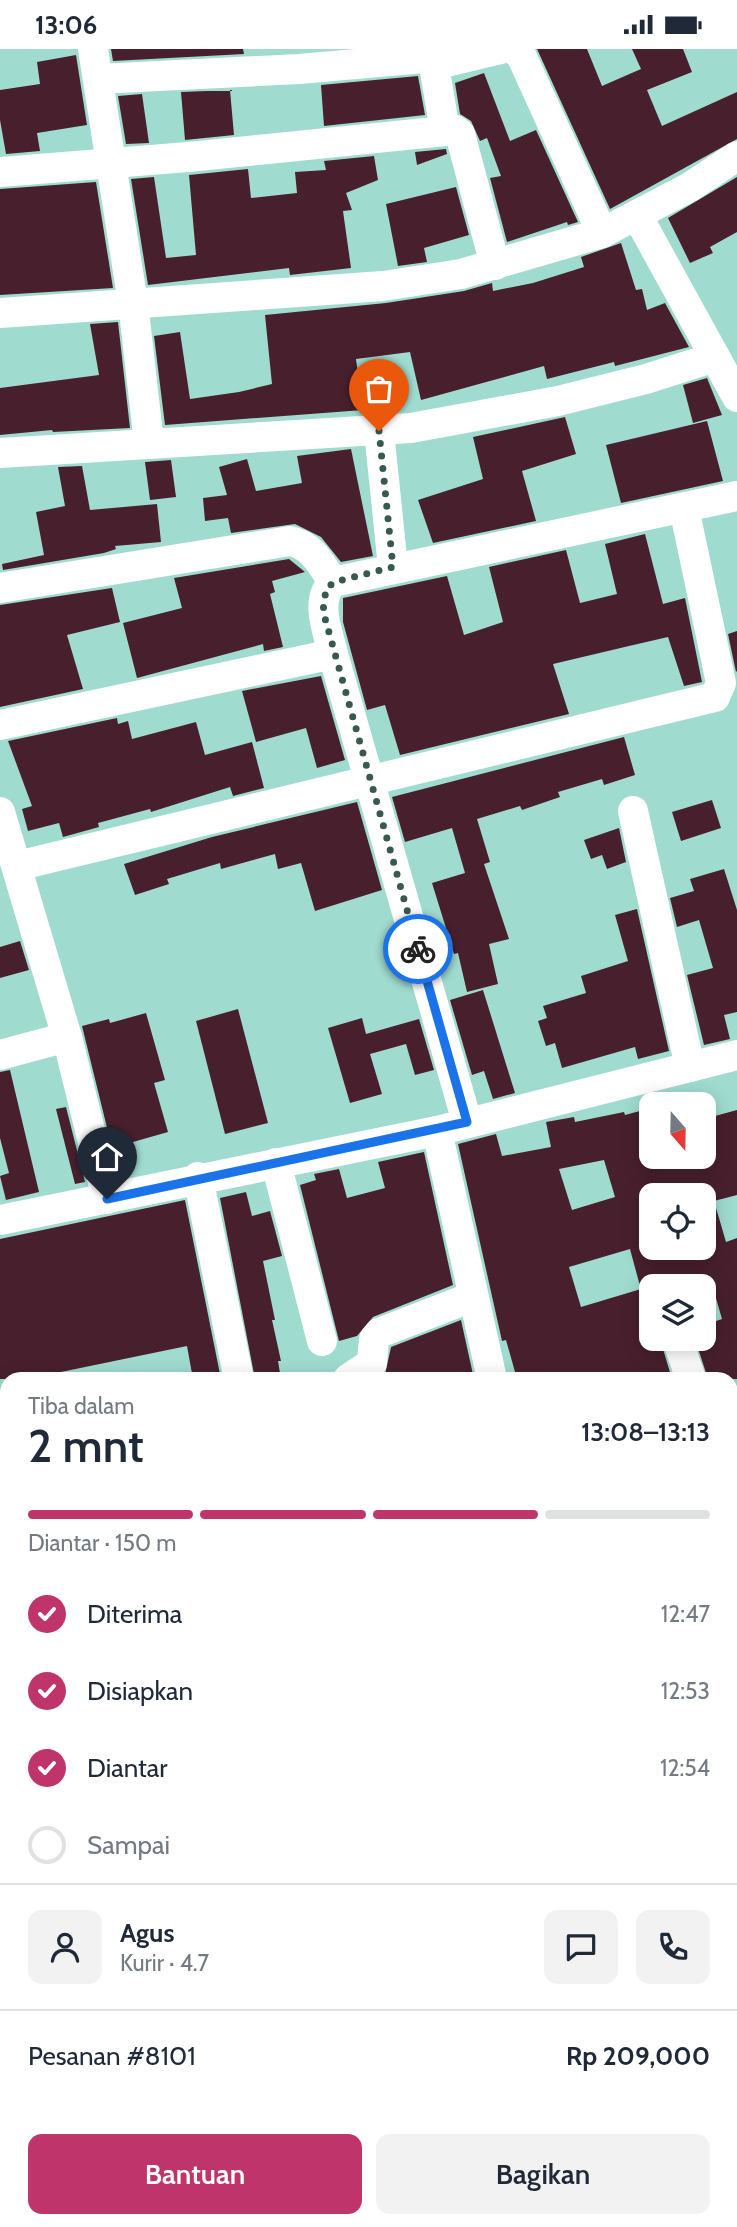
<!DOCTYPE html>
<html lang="id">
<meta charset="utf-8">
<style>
:root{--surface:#fff;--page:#f2f2f3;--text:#1f2937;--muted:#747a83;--line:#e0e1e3;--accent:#bf346b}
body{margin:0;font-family:Cabin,sans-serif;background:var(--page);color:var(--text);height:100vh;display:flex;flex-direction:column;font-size:26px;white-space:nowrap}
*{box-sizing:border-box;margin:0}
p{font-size:23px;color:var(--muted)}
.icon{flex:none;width:38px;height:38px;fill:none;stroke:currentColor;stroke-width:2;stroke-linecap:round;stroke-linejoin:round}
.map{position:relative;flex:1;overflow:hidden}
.side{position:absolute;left:0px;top:1323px;width:738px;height:856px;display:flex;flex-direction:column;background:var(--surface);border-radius:21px 21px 0 0;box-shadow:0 4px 18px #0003}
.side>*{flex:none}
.needle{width:46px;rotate:160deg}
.controls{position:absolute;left:639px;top:1043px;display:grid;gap:14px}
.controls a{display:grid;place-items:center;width:77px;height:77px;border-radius:14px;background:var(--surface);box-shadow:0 4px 18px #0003;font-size:35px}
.pin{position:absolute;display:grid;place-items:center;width:60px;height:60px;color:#fff;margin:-72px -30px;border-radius:50% 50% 50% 0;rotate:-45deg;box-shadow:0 0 7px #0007}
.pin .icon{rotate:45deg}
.courier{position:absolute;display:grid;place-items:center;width:70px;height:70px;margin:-35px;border:5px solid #1a73e8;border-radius:50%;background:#fff;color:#222;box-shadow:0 2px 9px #0007}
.overview em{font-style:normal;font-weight:600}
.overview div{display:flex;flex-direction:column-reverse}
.overview{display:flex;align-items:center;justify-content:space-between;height:119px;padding:0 28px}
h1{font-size:46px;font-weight:600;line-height:52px}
.bar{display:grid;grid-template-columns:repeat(4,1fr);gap:10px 7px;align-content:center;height:84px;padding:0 28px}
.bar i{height:9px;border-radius:5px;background:var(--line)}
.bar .on{background:var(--accent)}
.bar p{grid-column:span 4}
.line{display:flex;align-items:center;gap:18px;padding:0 28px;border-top:2px solid var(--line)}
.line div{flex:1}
.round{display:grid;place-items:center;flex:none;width:74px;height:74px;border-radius:14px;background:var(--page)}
ol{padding:0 28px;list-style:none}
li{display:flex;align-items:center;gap:21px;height:77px}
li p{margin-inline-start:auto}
li .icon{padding:7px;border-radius:50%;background:var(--accent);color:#fff;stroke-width:4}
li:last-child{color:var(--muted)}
li i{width:38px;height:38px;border:4px solid var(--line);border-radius:50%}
.action{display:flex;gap:14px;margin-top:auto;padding:14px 28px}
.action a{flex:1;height:80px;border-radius:14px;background:var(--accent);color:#fff;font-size:28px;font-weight:600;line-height:80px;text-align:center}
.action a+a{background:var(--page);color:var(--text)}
.status{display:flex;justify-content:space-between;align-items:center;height:49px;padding:0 35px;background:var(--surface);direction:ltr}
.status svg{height:19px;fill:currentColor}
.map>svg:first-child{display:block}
</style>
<div class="status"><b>13:06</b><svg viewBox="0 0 49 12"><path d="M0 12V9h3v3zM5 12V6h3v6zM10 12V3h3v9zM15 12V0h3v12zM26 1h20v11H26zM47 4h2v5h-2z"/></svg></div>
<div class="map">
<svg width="737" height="2178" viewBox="0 0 737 2178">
<rect width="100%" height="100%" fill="#a0dbcf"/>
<!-- building -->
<g fill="#48202d" fill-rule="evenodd">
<polygon points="111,0 243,0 244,5 113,12"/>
<polygon points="537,0 587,0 602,37 641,20 632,0 683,0 692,23 647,41 662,77 737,43 737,90 610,160"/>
<polygon points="76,6 87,76 37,84 40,102 6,105 0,71 0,41 40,35 37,13"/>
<polygon points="484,24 510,92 536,81 578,173 568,176 567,173 507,193 490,129 501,127 487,89 480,92 471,72 460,65 455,34"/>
<polygon points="418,27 425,66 324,77 321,36"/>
<polygon points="230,41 234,86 185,91 181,43 233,41"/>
<polygon points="142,45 149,94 126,95 118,47"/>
<polygon points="446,100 447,105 417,116 415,103"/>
<polygon points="374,107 378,131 346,144 352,161 343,162 351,219 290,226 289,219 148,236 131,130 154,128 166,209 196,206 189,126 248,120 251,149 297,144 295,123 326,121 324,112"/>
<polygon points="737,128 737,183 710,198 713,204 690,214 668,169"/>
<polygon points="96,133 113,239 0,246 0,140"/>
<polygon points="456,138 469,186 424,199 427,213 398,217 386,155"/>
<polygon points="621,194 636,241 642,240 647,261 665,254 689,298 615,317 614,313 547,330 544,317 421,351 410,303 356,310 363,361 165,376 154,287 180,283 190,350 239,343 272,335 265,266 386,254 464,242 492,234 493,242 533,234 584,218 581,208"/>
<polygon points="118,273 130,379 53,383 52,381 0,386 0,339 99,326 90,275"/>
<polygon points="707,329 722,366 693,374 683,336"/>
<polygon points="565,368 576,405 522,422 536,472 433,494 418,451 483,430 473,388"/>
<polygon points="707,372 723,432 621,454 606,396"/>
<polygon points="351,400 373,507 341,513 321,488 295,475 231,484 228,469 205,472 203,449 227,446 219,418 247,410 256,442 302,434 297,407"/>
<polygon points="171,411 176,448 150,451 145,413"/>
<polygon points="82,417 90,461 157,455 161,493 115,497 116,500 104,504 3,521 2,515 44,506 36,463 65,457 58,418"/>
<polygon points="645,485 663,555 685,549 702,633 684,637 668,588 629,597 553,615 569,665 400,706 385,656 367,661 343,573 343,549 447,527 464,586 503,573 489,518 566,501 580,554 617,545 605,495"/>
<polygon points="289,510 305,523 272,532 275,543 270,545 283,598 264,602 263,595 137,629 123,574 182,559 174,529"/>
<polygon points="112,539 120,573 67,586 83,640 0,658 0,556"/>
<polygon points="737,582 737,622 736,623 728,585"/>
<polygon points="321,627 345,711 317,719 306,679 256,693 242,642"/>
<polygon points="117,669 118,675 128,672 132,690 196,673 205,706 252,693 264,739 233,747 230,738 151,763 150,760 98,774 99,778 63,788 59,774 28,782 22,760 32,757 8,692"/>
<polygon points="624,688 635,726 604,736 602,730 558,743 560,748 522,761 520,757 477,770 490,813 484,815 509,890 489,895 498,935 467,943 458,904 454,905 432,834 465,824 452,779 405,793 392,748"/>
<polygon points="712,751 721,779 681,792 672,763"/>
<polygon points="357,753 382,841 315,862 301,814 278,820 275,805 221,820 220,814 167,830 169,835 135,846 124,815 212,788"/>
<polygon points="619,779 626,813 607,820 602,806 591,810 584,791"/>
<polygon points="724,820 737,861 737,963 724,966 730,990 704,996 687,926 713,919 699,871 677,878 670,849 694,842 690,830"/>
<polygon points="637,860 669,1002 638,1010 635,998 562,1019 555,994 546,997 538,972 547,969 543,957 586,944 581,927 628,912 615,866"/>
<polygon points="20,892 29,921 0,929 0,898"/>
<polygon points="483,941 515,1044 493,1050 484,1022 472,1026 450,951"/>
<polygon points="238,960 268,1074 225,1085 196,972"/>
<polygon points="146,964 165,1031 154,1034 168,1083 112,1099 82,977 109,970 110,974"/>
<polygon points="362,969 366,985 419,970 434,1021 415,1026 406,995 370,1005 382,1045 350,1054 328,979"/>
<polygon points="10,1021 39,1143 6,1151 0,1127 9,1124 0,1089 0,1023"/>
<polygon points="66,1058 85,1133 75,1135 56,1060"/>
<path d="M651,1059V1108H704V1070L737,1061V1146L714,1152L726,1193L737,1189V1330H708L695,1290H704V1276L722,1270L711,1232L694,1237H640L630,1200L569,1218L581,1258L651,1237V1290H660L672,1330H517L506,1291L502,1292L458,1095L496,1085L502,1107L551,1098L546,1073L574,1068L575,1073L624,1063L625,1066ZM604,1111L615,1148L572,1161L559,1120ZM651,1146H704V1199H651Z"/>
<polygon points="424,1103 453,1236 373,1268 357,1287 339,1292 300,1136 316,1131 314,1125 339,1120 347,1149 385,1139 378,1113"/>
<polygon points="246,1143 252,1167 270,1162 282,1207 263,1212 275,1271 272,1271 281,1312 278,1312 281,1330 255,1330 220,1149"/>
<polygon points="185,1151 221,1330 193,1330 187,1297 27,1330 0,1330 0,1190"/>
<polygon points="461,1271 474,1330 384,1330 391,1298"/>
</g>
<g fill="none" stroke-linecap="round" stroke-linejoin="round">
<!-- street -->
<g stroke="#fff" stroke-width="30">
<polyline points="93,0 133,254 149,394"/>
<polyline points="513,0 521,6 602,184"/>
<polyline points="434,16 501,0"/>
<polyline points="98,30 299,20 424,9 434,16 445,82"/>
<polyline points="0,123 188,108 455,81 460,85 495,216"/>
<polyline points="638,168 737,348"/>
<polyline points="0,264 383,237 461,225 602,184 690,138 737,107"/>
<polyline points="379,382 393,518"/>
<polyline points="0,404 411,379 558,352 646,330 715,308"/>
<path d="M0,539L290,492C312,496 321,515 333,533"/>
<polyline points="0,676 333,605"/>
<polyline points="633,762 690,1018"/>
<polyline points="0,763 67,988 107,1150"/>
<polyline points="17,817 715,648 721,634 684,459"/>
<polyline points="0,1006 67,988"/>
<path d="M467,1073L333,605C328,582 314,552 333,533L737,447"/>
<polyline points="437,1082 492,1330"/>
<polyline points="276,1114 322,1292"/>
<polyline points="198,1128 238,1326"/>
<polyline points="0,1171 437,1082 737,1006"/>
<polyline points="677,1290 691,1330"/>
<polyline points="348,1330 372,1314 374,1290 379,1284 472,1248"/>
<polyline points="732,1394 737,1392"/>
<polyline points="732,1653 737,1651"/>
<polyline points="0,1914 7,1912"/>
<polyline points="732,1958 737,1957"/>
<polyline points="434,2172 435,2178"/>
<polyline points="702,2172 704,2178"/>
</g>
</g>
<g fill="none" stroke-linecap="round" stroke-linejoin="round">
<!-- done -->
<polyline stroke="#385952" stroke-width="7" stroke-dasharray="0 12.6" points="379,382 393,518 334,533 326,540 323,562 418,900"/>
<!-- route -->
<polyline stroke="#1a73e8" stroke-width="9" points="107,1150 467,1073 418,900"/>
</g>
</svg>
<div class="controls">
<a><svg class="needle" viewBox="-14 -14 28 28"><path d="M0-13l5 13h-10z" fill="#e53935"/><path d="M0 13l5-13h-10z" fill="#747a83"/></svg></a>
<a><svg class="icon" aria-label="locate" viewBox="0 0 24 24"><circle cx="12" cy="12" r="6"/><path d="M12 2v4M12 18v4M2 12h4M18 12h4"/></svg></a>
<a><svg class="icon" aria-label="layers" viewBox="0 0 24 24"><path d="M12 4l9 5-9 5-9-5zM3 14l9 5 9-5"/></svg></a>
</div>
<div class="pin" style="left:379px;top:382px;background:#ea580c"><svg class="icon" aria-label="bag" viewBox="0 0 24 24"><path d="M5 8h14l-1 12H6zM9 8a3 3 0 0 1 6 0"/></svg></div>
<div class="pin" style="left:107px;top:1150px;background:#1f2937"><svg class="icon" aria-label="home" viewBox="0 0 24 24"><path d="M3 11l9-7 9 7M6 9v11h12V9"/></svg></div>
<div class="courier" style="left:418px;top:900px"><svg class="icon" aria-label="bike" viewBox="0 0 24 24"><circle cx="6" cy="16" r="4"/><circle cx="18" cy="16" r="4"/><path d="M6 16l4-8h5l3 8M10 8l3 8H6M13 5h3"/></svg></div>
<section class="side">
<div class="overview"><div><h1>2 mnt</h1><p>Tiba dalam</p></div><em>13:08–13:13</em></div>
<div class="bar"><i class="on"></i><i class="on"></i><i class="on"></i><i></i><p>Diantar · 150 m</p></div>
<ol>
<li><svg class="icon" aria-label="check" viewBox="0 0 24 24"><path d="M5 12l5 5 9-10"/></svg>Diterima<p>12:47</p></li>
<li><svg class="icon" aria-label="check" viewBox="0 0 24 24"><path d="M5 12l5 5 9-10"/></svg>Disiapkan<p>12:53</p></li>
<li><svg class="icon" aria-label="check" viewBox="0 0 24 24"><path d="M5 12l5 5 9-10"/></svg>Diantar<p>12:54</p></li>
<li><i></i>Sampai</li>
</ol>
<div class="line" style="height:126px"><a class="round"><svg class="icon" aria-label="person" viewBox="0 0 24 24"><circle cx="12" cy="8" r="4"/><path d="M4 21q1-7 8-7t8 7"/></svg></a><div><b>Agus</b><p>Kurir · 4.7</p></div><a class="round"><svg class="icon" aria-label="chat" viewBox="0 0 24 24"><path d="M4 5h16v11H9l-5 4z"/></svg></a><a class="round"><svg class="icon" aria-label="phone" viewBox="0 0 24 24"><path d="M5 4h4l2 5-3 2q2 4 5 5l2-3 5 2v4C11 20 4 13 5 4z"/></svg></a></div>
<div class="line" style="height:91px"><div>Pesanan #8101</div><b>Rp 209,000</b></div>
<div class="action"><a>Bantuan</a><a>Bagikan</a></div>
</section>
</div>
